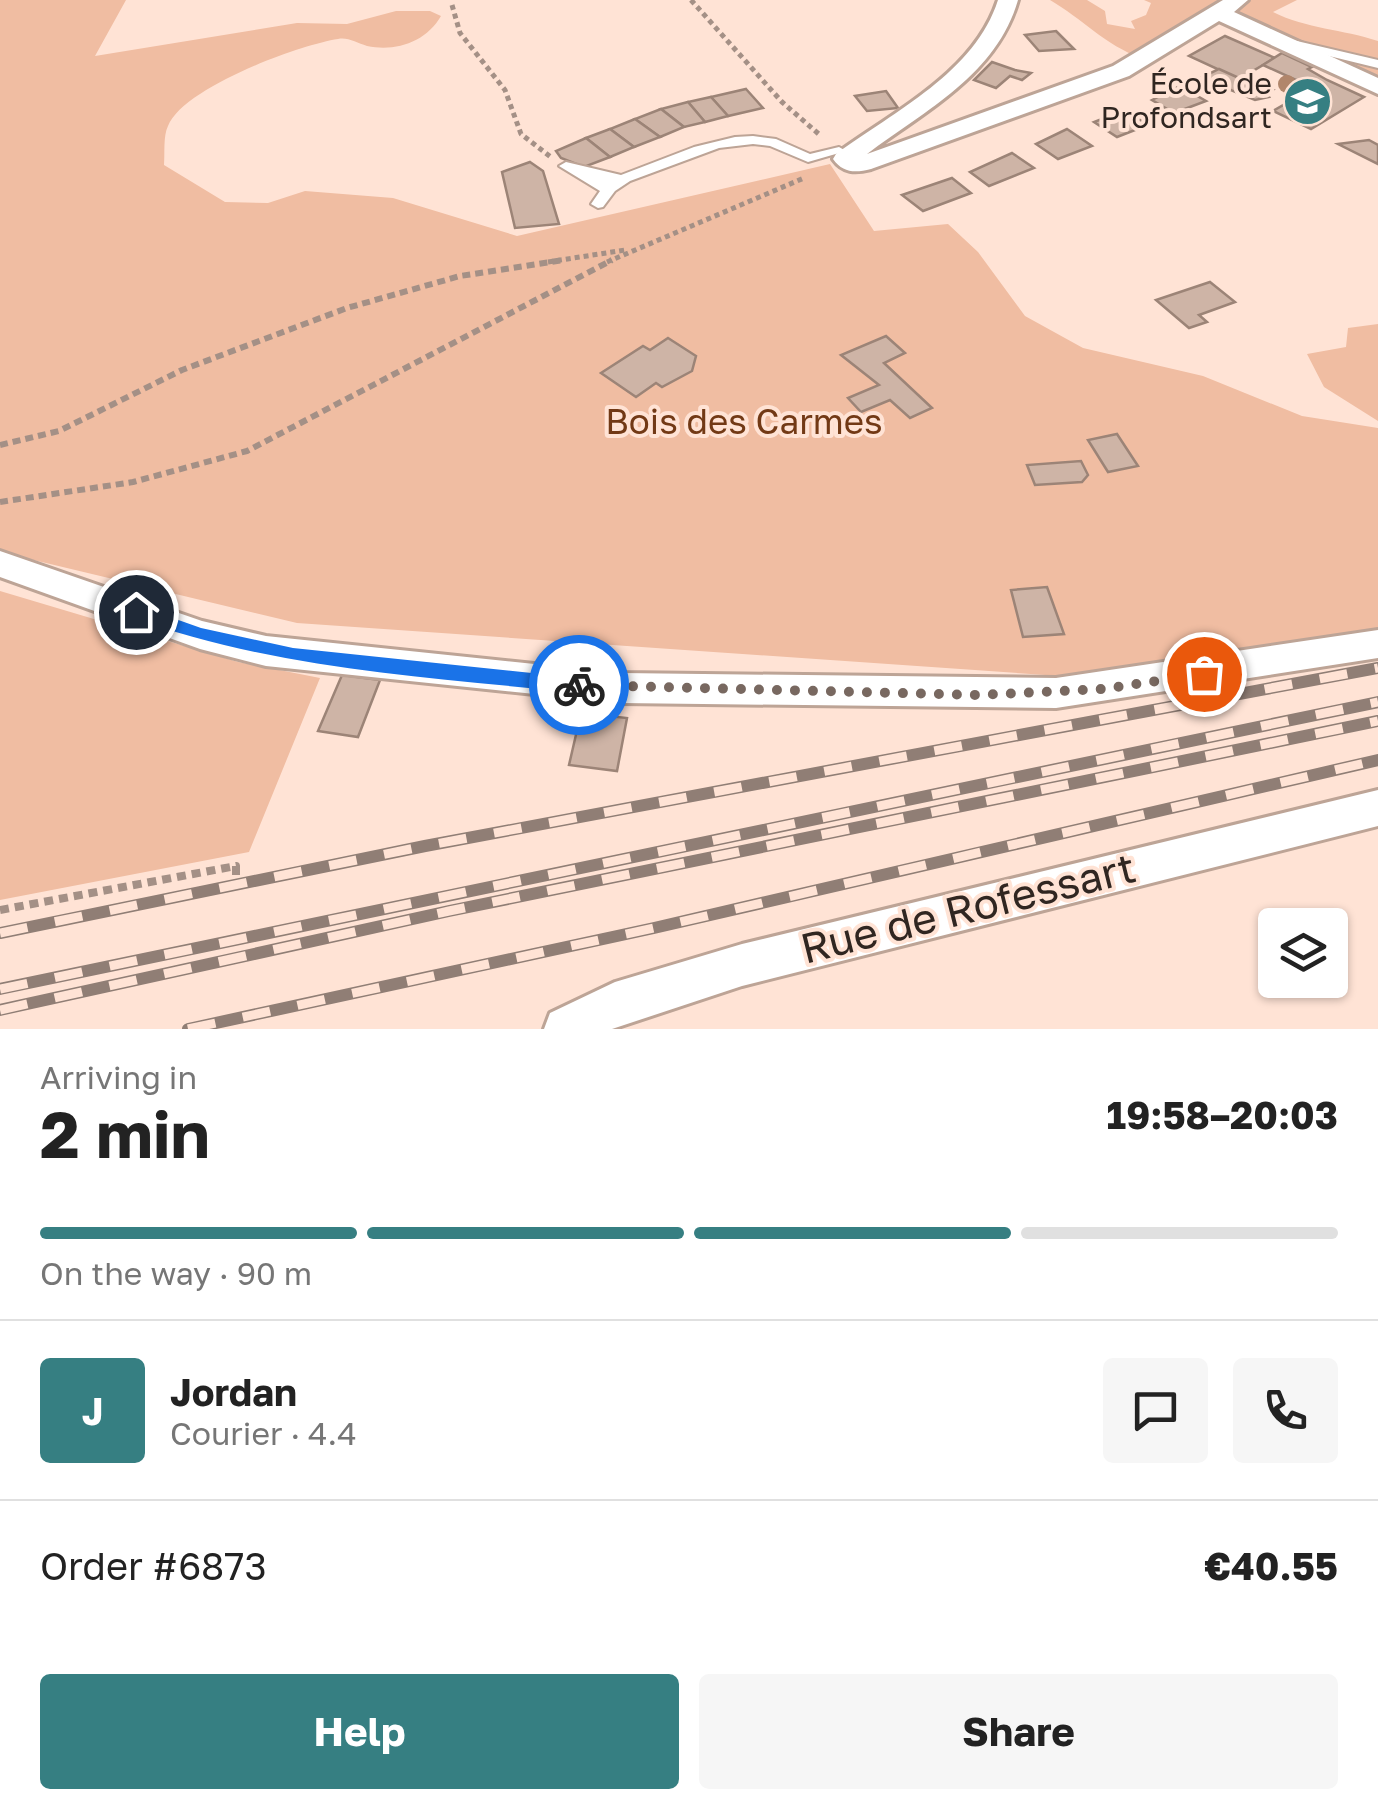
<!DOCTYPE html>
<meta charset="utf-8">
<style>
:root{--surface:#fff;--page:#f6f6f6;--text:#222;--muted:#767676;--line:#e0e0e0;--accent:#367f82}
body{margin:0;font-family:"Golos Text",sans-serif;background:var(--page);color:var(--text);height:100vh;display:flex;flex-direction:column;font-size:38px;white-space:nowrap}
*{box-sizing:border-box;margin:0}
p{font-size:32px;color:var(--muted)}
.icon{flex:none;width:55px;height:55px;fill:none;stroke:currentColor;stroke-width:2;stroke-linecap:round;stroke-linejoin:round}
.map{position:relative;height:1029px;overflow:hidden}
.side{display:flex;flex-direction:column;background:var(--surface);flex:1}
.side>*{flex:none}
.tools{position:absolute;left:1258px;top:908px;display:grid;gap:20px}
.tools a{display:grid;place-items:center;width:90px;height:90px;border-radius:10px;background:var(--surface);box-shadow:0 2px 8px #0004;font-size:50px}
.pin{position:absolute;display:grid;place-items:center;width:85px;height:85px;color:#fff;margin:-42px;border:5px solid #fff;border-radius:50%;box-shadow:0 2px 10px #0007}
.courier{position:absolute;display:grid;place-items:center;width:100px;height:100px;margin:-50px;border:8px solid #1a73e8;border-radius:50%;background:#fff;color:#222;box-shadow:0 2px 12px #0007}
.summary em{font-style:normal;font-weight:700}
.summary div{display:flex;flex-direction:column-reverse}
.summary{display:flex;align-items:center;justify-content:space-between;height:170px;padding:0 40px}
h1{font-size:65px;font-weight:700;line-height:75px}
.bar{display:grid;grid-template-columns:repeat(4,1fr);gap:15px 10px;align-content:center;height:120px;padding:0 40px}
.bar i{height:12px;border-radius:8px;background:var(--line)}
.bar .current{background:var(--accent)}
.bar p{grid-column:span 4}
.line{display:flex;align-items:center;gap:25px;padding:0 40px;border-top:2px solid var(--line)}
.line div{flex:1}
.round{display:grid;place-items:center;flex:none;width:105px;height:105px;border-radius:10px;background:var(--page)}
.button{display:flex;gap:20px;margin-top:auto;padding:20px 40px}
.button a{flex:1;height:115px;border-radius:10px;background:var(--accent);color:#fff;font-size:40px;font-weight:700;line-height:115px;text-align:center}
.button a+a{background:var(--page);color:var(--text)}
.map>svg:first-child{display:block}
</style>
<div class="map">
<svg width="1378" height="1029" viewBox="0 0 1378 1029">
<rect width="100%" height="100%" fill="#ffe3d5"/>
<!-- green -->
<g fill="#f0bda2">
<path d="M0,0H126L95,56L297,23L347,24L396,11H430L441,16C426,42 396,52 367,46C357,43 348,37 338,39C298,45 183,88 168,126C163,136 165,153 164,165L225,202L268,203L305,191L393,198L517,236L830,164L874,231L948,224L978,252L1025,316L1083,348L1203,376L1302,416L1378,428V634L1118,680L297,623L0,552Z"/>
<path d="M1050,0H1087L1105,11L1107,24L1135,29L1131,21L1146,15L1151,3L1144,0H1297L1273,12C1307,29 1342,29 1378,41V87L1222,14L1143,59C1103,44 1083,19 1050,0Z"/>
<polygon points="1378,324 1378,421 1324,387 1307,354 1346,347 1348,328"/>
<polygon points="0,591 238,662 320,678 249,852 0,900"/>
</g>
<!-- building -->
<g fill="#ceb4a6" stroke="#9c8477" stroke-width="2.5">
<polygon points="1056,31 1074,49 1039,51 1025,35"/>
<polygon points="1225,36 1275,58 1239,79 1189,56"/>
<polygon points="1282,53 1312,67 1308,69 1327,80 1364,97 1311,129 1273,111 1318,85 1307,85 1263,65"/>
<polygon points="992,62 1015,70 1031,73 1022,80 1010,76 996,88 974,80"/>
<polygon points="1219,69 1261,88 1272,90 1266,93 1269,97 1255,100 1201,78"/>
<polygon points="1180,86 1206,101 1174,113 1152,100"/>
<polygon points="746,89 763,108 728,116 711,97"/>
<polygon points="886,91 898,108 867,111 855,96"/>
<polygon points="711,97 728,116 705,122 688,102"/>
<polygon points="688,102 705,122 684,127 661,109"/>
<polygon points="661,109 684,127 660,137 635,119"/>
<polygon points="1125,110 1148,125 1117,137 1094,122"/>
<polygon points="635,119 660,137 634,147 610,129"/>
<polygon points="610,129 634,147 610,157 586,138"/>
<polygon points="1067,129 1092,146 1058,159 1036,144"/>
<polygon points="586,138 610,157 584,167 561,158 556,151"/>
<polygon points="1369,140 1378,145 1378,164 1338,144"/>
<polygon points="1012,153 1034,168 989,186 970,172"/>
<polygon points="530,162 543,171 559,224 515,228 502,172"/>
<polygon points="952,178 971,193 923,211 902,195"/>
<polygon points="1210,282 1235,302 1199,315 1207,322 1189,328 1156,300"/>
<polygon points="886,336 905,353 884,363 932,408 910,418 890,400 861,412 848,398 879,385 841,355"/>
<polygon points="668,338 696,356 692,371 662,387 656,383 636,397 601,373 643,346 650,350"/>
<polygon points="1117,434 1138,466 1108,472 1088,440"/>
<polygon points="1081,461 1088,475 1082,482 1035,485 1027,465"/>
<polygon points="1047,587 1064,634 1023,637 1011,590"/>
<polygon points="342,675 380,680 358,737 318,731"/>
<polygon points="581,713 627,718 617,771 569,765"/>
</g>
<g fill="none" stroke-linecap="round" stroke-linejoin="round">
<defs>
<g id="lane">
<polygon points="1284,38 1378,60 1378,68 1280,44 1278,42"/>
<polygon points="753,136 776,139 810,154 839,147 846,151 808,162 770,146 753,144 719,148 630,181 615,191 603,207 598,208 591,204 600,191 559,166 566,162 621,175 694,147 735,137"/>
</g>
<g id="street">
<path d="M998,0H1018C997,74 926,110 867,154L1113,66L1223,0H1248L1234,12L1378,78V94L1219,21L1129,76L871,169C855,173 843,173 833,159L836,154C895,111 975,72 998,0Z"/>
<polygon points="0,551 202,621 266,636 621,673 1056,678 1378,630 1378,658 1056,708 621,703 266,666 200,649 0,577"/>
<polygon points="1378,790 1378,826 742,986 612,1029 544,1029 550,1013 615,982 742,944"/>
</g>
</defs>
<!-- lane casing -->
<use href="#lane" stroke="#bda496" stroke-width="4"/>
<!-- street casing -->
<use href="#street" stroke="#bda496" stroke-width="6"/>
<!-- path-far2 -->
<g stroke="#a49086" stroke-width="5" stroke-dasharray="5 4" stroke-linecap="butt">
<polyline points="691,0 782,102 821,136"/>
<polyline points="452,5 460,33 505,90 521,134 552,158"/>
<polyline points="548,262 625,250"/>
<polyline points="607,262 804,178"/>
</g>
<!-- path-far1 -->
<g stroke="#a49086" stroke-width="6" stroke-dasharray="8 5" stroke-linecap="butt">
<polyline points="0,445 59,431 182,370 347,308 460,276 564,260"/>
<polyline points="0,502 133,482 247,451 612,260"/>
</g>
<!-- path -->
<polyline stroke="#a49086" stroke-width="8" stroke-dasharray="9 6" stroke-linecap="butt" points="0,910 236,866 236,877"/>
<!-- lane -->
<use href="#lane" fill="#fff" fill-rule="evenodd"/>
<!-- street -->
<use href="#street" fill="#fff" fill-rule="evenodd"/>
<defs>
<g id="rail">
<polyline points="0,933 425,846 1378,668"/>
<polyline points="0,989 1378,702"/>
<polyline points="0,1010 449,911 1378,721"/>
<polyline points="188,1029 654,928 1378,760"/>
</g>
</defs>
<!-- rail casing -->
<use href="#rail" stroke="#907e75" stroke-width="12"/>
<!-- rail -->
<use href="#rail" stroke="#ffe3d5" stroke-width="9" stroke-dasharray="28" stroke-linecap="butt"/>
</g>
<!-- trees -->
<circle fill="#b1866b" cx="1287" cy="84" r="9"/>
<!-- route -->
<path fill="#1a73e8" d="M136,605L201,628L293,648L579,678L588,685L579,693C427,677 274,669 130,617V607Z"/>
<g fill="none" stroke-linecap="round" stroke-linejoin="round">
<!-- done -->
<polyline stroke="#786860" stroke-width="10" stroke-dasharray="0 18" points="579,685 979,695 1103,689 1204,674"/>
</g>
<!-- icons -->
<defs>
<symbol id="school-disc" viewBox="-11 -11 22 22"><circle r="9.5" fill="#367f82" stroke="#ffe3d5"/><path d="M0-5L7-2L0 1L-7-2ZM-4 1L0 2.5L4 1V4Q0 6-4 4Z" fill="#fff"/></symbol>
</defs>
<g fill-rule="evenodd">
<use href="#school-disc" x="1280" y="74" width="55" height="55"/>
</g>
<g text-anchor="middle" stroke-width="8" stroke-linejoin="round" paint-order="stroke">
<!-- far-poi labels -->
<g font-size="30" fill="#302621" stroke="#ffe3d5" text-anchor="end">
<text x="1272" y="94">École de<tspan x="1272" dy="34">Profondsart</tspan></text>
</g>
<!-- park labels -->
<g font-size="35" fill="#723915" stroke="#ffe3d5">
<text x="744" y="434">Bois des Carmes</text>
</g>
<!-- near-street labels -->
<g font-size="42" fill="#302621" stroke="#ffe3d5">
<text transform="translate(968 908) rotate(-14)" y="15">Rue de Rofessart</text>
</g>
</g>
</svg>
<div class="tools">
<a><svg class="icon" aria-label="layers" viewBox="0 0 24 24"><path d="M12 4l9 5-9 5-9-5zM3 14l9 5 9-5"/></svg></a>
</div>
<div class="pin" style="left:1204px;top:674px;background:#ea580c"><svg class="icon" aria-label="bag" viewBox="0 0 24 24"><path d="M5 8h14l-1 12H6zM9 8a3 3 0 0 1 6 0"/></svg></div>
<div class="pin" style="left:136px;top:612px;background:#1f2937"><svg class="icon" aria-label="home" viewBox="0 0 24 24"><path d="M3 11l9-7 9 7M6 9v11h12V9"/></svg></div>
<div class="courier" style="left:579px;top:685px"><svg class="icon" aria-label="bike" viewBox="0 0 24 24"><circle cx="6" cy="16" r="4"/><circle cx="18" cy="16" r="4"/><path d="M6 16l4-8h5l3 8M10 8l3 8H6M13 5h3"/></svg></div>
</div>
<section class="side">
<div class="summary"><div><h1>2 min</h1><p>Arriving in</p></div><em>19:58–20:03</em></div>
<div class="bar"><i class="current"></i><i class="current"></i><i class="current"></i><i></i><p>On the way · 90 m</p></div>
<div class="line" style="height:180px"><b class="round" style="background:var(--accent);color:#fff">J</b><div><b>Jordan</b><p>Courier · 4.4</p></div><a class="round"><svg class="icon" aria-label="chat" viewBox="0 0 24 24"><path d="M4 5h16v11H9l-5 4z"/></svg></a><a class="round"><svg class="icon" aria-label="phone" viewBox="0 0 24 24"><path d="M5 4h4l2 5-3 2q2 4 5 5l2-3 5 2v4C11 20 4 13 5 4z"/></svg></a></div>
<div class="line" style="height:130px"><div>Order #6873</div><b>€40.55</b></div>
<div class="button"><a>Help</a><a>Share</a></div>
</section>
